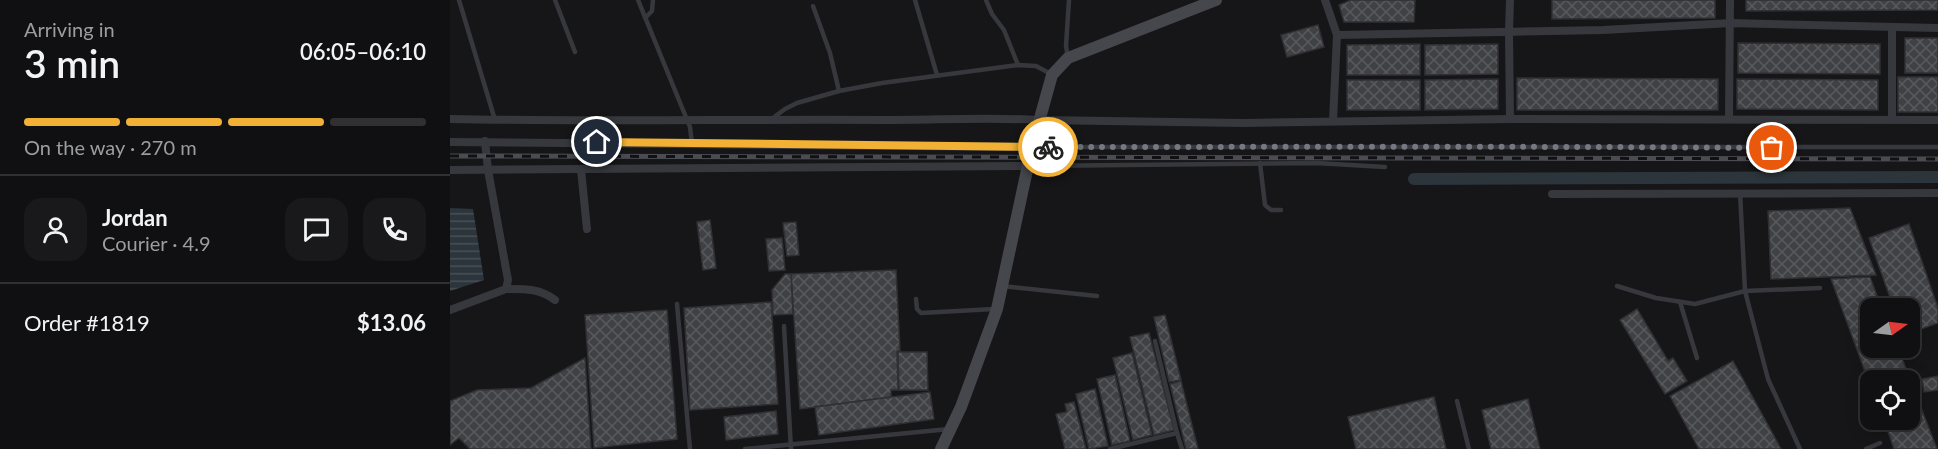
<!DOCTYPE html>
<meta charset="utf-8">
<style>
:root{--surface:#101012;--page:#19191b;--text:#f1f3f6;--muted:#9c9d9f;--line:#303032;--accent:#f2b134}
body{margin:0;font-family:Lato,sans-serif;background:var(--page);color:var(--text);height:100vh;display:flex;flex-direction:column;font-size:22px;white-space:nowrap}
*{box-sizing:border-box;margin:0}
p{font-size:20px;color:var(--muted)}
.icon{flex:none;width:33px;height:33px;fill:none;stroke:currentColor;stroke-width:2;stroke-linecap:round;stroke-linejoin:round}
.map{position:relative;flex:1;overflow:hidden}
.drawer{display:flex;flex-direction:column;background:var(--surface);width:450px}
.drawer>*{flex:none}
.needle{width:39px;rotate:76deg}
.fabs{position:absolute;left:1410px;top:298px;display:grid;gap:12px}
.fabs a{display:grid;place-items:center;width:60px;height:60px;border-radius:12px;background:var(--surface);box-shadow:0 3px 15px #0003,0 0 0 2px var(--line);font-size:30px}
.pin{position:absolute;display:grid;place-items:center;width:51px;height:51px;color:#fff;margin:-26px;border:3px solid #fff;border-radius:50%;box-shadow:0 2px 6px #0007}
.courier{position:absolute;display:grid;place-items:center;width:60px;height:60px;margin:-30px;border:4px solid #f2b134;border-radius:50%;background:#fff;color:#222;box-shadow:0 2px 8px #0007}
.head em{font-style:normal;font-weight:600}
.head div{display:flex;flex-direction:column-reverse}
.head{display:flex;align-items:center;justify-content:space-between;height:102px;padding:0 24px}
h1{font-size:39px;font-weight:600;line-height:45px}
.bar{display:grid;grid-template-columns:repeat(4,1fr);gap:9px 6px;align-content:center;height:72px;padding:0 24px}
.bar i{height:8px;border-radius:4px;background:var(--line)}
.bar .current{background:var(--accent)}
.bar p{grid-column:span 4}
.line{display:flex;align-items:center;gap:15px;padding:0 24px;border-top:2px solid var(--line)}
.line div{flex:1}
.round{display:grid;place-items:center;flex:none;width:63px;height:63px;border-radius:18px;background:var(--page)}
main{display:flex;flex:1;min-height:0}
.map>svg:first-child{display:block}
</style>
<main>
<section class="drawer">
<div class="head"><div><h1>3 min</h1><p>Arriving in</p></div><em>06:05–06:10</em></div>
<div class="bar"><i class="current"></i><i class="current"></i><i class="current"></i><i></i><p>On the way · 270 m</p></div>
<div class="line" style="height:108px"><a class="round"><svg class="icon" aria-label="person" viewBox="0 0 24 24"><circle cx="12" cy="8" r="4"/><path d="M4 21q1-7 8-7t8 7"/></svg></a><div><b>Jordan</b><p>Courier · 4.9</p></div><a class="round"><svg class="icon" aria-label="chat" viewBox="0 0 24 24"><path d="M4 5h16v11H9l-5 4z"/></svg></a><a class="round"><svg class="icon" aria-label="phone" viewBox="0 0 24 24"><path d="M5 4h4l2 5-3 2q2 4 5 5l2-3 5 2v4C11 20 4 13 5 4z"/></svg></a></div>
<div class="line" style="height:78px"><div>Order #1819</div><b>$13.06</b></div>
</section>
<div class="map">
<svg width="1488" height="449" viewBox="0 0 1488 449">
<defs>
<pattern id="water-rules" width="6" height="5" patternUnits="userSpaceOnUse" patternTransform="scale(1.5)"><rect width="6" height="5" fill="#2c353c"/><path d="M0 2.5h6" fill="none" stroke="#485056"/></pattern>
<pattern id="building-cross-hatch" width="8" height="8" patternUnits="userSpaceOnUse" patternTransform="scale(1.5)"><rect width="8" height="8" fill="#404145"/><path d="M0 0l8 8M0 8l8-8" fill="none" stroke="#595a5e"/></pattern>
</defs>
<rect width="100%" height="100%" fill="#161618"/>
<!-- water -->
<polygon fill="url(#water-rules)" points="0,208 23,209 34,280 0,291"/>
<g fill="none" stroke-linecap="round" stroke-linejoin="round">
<!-- canal -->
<polyline stroke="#2c353c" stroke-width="12" points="964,179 1488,177"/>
</g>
<!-- building -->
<g fill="url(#building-cross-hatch)" stroke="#303034" stroke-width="1.5">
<polygon points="901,0 965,0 964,22 894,22 889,5"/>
<polygon points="1102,0 1265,0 1265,18 1102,19"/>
<polygon points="1296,0 1488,0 1488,10 1296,11"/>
<polygon points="868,25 874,47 837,57 831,35"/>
<rect x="1455" y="38" width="33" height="35"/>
<polygon points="1288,43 1430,44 1430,74 1288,73"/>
<polygon points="970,44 970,75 897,75 897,45"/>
<polygon points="1048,44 1048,74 975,75 975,45"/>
<rect x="1448" y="77" width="40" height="35"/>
<polygon points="1067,78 1268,79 1268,110 1067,110"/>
<polygon points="1048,79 1048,109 975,110 975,80"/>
<polygon points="1287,79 1428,80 1428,110 1287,109"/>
<rect x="897" y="80" width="73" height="30"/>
<polygon points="1400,208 1426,275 1321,279 1318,211"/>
<polygon points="260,220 266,268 253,270 247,222"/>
<polygon points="346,222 349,255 337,256 333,223"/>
<polygon points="1459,224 1488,308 1488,323 1460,333 1460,309 1444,309 1419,238"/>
<polygon points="332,238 335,270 319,271 316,239"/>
<polygon points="446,270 450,351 447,351 448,390 441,390 441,397 350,409 341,274"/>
<polygon points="335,274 341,274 343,314 323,315 322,290"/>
<polygon points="1420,277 1432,309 1420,309 1420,348 1448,348 1487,449 1444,449 1434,420 1460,420 1460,381 1420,381 1420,385 1381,279"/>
<polygon points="321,302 328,404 240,410 234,308"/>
<polygon points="1187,309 1218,361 1223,358 1237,381 1215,394 1170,320"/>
<polygon points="217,310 227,439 144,448 135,315"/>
<polygon points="715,315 731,380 719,382 704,317"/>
<polygon points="699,333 724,430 704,435 680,337"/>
<polygon points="448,352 477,352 478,390 449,390"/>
<polygon points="682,353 702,435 683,440 663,358"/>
<polygon points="135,358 141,449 20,449 9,438 0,445 0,401 27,390 81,388"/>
<polygon points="1283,361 1331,449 1249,449 1220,396"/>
<polygon points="665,375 680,441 662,445 647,379"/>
<polygon points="1488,376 1488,390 1474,392 1472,379"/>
<polygon points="731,381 748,449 736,449 720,384"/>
<polygon points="645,389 658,446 639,449 626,394"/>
<polygon points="480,392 484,419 369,435 365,407"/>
<polygon points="984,397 996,449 906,449 898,417"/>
<polygon points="1078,399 1090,449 1041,449 1032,410"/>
<polygon points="624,402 636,449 615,449 606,414 617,412 615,404"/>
<polygon points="326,411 328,434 276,440 274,417"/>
</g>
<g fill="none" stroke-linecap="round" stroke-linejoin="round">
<!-- lane -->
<g stroke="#37383d" stroke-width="4.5">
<polyline points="9,0 45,120"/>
<polyline points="105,0 125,52"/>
<polyline points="188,0 240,127 242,144"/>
<polyline points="465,0 487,75"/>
<polyline points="536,0 542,14 554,30 568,65"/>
<polyline points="363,6 380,53 389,91"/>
<polyline points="195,18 202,11 203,0"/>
<polyline points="618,58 616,46 619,0"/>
<polyline points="323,118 335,109 347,103 389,91 432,83 568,65 586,66 601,74"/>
<polyline points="585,147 1488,147"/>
<polyline points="810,163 815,205 821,210 831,210"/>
<polyline points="579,166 866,163 935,167"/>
<polyline points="1290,192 1295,291 1318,379 1350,449"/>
<polyline points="552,286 647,296"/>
<polyline points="1167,286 1206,298 1245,304 1295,291 1370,288"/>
<polyline points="466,299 467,309 471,313 544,309"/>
<polyline points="1230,302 1247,358"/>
<polyline points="227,304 240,449"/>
<polyline points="334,326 341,449"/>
<polyline points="1007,401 1019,449"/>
<polyline points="727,433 732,449"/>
<polyline points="295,449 499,429"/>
<polyline points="660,449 727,433 705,341"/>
<polyline points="1416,449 1430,443"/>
</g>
<!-- street -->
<g stroke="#37383d" stroke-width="8">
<polyline points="875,0 887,35 883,121"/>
<polyline points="1442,27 1442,120"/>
<polyline points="887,35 1153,30 1281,23 1488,28"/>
<path d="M0,119C145,122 290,119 436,120C487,120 539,117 590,120L793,123L1060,119L1488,120"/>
<polyline points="1060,119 1059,33 1060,0"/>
<polyline points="1279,119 1280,0"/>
<polyline points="0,142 582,147"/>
<polyline points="0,170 579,166"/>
<polyline points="131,170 137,229"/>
<polyline points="1102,194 1488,193"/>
<path d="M56,289C74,289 89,288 105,300"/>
<polyline points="0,310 56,289 58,280 38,170 35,141"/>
</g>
<!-- secondary -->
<polyline stroke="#45474d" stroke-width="12" points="491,449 511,407 547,309 582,147 602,75 618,58 766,0"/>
<defs>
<polyline id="rail" points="0,156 1488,159"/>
</defs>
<!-- rail casing -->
<use href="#rail" stroke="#4a4c52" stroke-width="5"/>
<!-- rail -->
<use href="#rail" stroke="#111113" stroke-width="3" stroke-dasharray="9" stroke-linecap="butt"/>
</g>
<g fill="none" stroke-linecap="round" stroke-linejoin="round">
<!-- done -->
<path stroke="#757880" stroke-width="6" stroke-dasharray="0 10.8" d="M598,147C839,147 1080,146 1322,148"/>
<!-- route -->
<polyline stroke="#f2b134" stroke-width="8" points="147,142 598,147"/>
</g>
</svg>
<div class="fabs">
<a><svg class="needle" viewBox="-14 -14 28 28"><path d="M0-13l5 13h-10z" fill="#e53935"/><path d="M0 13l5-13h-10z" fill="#9c9d9f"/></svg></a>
<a><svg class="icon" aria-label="locate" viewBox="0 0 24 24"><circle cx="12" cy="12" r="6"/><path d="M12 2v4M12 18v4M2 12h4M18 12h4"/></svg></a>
</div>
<div class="pin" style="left:1322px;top:148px;background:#ea580c"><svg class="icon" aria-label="bag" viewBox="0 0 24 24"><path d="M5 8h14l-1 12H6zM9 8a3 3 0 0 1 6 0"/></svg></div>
<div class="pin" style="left:147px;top:142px;background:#1f2937"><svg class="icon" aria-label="home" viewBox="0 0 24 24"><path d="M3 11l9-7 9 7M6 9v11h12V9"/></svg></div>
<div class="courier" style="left:598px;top:147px"><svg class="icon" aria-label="bike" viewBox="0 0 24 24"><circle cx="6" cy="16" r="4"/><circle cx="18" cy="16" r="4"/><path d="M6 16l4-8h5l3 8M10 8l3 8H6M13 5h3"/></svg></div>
</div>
</main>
